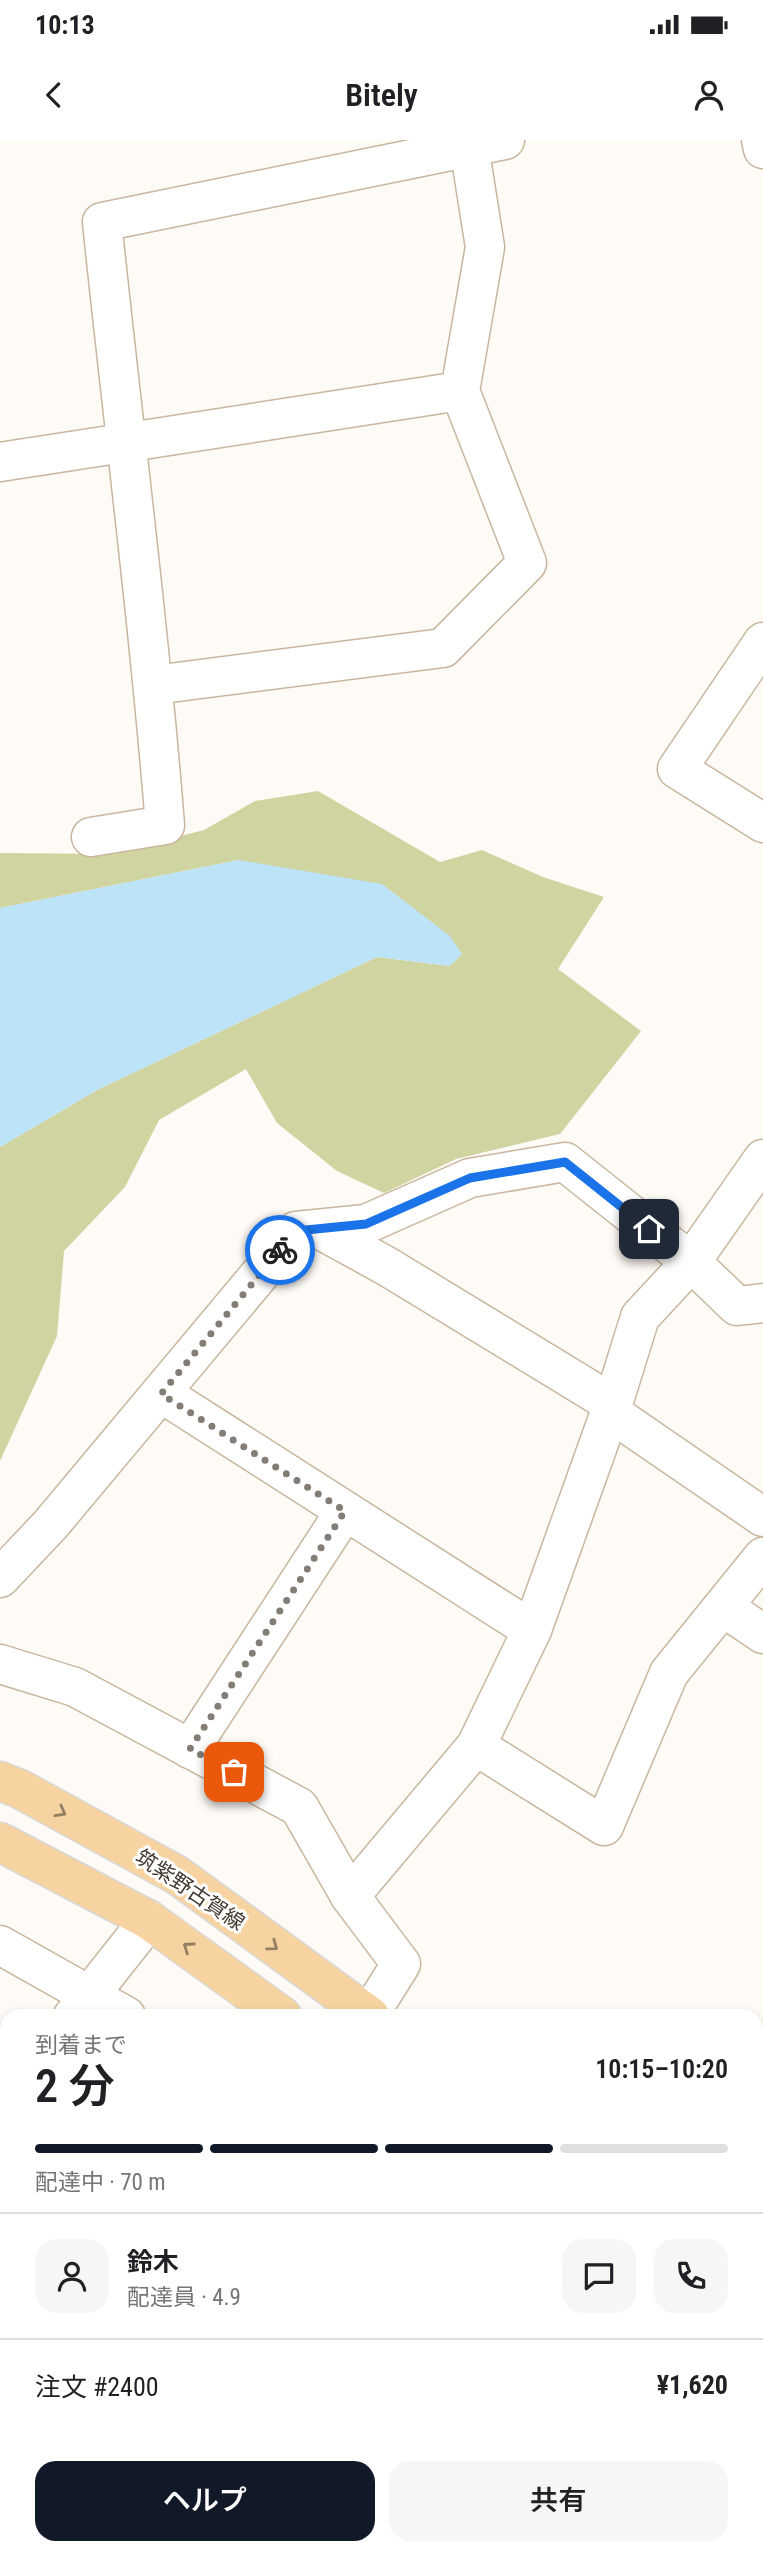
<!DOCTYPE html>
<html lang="ja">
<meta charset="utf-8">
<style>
:root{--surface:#fff;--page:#f6f6f6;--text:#202124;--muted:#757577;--line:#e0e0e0;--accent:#111827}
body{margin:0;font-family:"Roboto Condensed","Noto Sans JP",sans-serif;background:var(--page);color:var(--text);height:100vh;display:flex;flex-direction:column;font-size:26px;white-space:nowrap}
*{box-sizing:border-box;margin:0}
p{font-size:23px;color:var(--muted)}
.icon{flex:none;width:38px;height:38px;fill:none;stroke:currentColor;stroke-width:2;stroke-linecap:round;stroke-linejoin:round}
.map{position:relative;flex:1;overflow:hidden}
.sheet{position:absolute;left:0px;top:1869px;width:763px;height:546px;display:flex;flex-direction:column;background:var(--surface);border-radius:21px 21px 0 0;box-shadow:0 4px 10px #0003}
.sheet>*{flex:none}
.pin{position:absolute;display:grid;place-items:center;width:60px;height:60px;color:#fff;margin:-30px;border-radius:14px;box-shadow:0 4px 10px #0006}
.courier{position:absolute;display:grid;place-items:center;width:70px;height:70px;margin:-35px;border:5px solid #1a73e8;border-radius:50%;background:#fff;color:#222;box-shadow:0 2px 9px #0007}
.overview em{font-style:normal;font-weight:600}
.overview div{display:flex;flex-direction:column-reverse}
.overview{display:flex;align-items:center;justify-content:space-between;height:119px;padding:0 35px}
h1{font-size:46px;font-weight:600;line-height:52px}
.bar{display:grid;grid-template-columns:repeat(4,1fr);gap:10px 7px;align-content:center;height:84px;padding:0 35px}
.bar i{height:9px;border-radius:5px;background:var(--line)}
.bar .current{background:var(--accent)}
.bar p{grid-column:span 4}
.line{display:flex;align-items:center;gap:18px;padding:0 35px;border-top:2px solid var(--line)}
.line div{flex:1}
.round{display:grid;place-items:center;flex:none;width:74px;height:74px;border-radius:21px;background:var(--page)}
.button{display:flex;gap:14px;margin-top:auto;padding:14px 35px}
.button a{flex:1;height:80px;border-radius:21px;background:var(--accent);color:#fff;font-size:28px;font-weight:600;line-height:80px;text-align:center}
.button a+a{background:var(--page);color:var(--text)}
.status{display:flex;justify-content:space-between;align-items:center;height:49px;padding:0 35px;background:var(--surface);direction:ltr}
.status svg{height:19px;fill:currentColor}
header{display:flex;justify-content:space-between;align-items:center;height:91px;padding:0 35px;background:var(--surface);font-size:32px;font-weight:600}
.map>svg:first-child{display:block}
</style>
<div class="status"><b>10:13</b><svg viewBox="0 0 49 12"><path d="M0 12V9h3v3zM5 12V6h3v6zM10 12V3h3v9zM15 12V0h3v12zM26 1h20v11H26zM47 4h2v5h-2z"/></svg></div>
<header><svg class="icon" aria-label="back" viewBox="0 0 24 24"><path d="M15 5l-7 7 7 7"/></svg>Bitely<svg class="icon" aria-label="person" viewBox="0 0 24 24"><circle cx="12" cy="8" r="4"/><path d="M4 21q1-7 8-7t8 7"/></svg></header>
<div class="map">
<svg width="763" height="2415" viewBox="0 0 763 2415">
<rect width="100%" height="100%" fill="#fefaf5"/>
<!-- green -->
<polygon fill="#d0d4a0" points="318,651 440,722 482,710 543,737 604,757 558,829 641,891 560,994 456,1019 384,1053 337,1031 277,983 246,929 159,980 125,1047 64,1111 57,1196 0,1321 0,1007 97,950 377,817 450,826 239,720 0,768 0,713 110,714 204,690 255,661"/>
<!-- water -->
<polygon fill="#bce3f8" points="239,720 382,744 450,796 462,814 450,826 377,817 97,950 0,1007 0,768"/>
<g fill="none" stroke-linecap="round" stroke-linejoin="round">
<defs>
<g id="minor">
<polyline points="761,0 763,9"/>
<polyline points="0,322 460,251"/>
<polyline points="763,502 677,629 763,683"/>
<polyline points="154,545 443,508 527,423 460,251 485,107 468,0"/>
<path d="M91,697L165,685C149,484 123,283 102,82L505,0"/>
<polyline points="319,1089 388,1127 613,1264"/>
<polyline points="161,1253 532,1490"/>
<polyline points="610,1272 763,1377"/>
<polyline points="0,1438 51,1384 296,1091 366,1084 470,1038 565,1022 691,1122 737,1166 763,1163"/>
<polyline points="723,1467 763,1494"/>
<polyline points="0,1524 75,1547 299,1667 350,1756 401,1824 369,1875"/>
<polyline points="476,1606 604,1686 669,1533 763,1417"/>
<polyline points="190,1609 345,1371"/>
<polyline points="350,1756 476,1606 532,1490 613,1264 640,1177 691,1122 763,1019"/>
<polyline points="0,1805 126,1876"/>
<polyline points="73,1876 149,1780"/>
<polyline points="0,1962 7,1957"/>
<polyline points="56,2415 59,2408"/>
<polyline points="465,2415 478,2408"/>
</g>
<g id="major">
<polyline points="0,1641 20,1649 177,1735 370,1876"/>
<polyline points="0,1702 149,1780 282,1876"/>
<polyline points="756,2199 763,2204"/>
<polyline points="756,2265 763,2271"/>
</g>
</defs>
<!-- minor casing -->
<use href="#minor" stroke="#cab69e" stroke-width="41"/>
<!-- major casing -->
<use href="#major" stroke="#d9d8d6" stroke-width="41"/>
<!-- minor -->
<use href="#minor" stroke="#fff" stroke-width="38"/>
<!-- major -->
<use href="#major" stroke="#f6d3a1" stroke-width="38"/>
</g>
<!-- one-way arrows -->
<defs><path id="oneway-chevron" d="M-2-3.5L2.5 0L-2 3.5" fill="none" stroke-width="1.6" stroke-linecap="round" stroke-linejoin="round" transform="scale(1.75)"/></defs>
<g stroke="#937f63">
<use href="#oneway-chevron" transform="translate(61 1672) rotate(29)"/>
<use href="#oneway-chevron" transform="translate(273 1806) rotate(36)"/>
<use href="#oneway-chevron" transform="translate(188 1807) rotate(-145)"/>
</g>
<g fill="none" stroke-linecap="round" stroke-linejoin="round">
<!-- done -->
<polyline stroke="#847d75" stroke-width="7" stroke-dasharray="0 12.6" points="234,1632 190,1609 345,1371 161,1254 280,1110"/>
<!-- route -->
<polyline stroke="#1a73e8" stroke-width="9" points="280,1110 296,1091 366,1084 470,1038 565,1022 649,1089"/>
</g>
<g text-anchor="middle" stroke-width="6" stroke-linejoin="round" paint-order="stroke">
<!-- street labels -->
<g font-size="21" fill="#423a30" stroke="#fff">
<text transform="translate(190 1750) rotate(34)" y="7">筑紫野古賀線</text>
</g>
</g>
</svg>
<div class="pin" style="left:234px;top:1632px;background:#ea580c"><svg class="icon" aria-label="bag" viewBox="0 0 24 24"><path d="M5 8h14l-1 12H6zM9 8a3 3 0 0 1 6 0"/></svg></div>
<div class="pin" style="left:649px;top:1089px;background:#1f2937"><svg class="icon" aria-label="home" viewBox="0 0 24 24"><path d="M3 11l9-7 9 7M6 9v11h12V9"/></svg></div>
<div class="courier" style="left:280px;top:1110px"><svg class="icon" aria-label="bike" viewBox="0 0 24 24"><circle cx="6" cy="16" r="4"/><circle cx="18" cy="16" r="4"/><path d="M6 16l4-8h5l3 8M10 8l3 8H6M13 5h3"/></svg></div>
<section class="sheet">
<div class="overview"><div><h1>2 分</h1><p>到着まで</p></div><em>10:15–10:20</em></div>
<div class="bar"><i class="current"></i><i class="current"></i><i class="current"></i><i></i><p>配達中 · 70 m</p></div>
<div class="line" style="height:126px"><a class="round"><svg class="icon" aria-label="person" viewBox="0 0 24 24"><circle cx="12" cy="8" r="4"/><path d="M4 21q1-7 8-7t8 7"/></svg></a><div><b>鈴木</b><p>配達員 · 4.9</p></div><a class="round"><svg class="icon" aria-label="chat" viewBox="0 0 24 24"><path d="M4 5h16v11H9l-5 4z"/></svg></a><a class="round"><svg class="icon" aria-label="phone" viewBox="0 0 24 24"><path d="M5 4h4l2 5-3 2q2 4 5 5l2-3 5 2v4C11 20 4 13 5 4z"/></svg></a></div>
<div class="line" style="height:91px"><div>注文 #2400</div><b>¥1,620</b></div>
<div class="button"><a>ヘルプ</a><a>共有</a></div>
</section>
</div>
